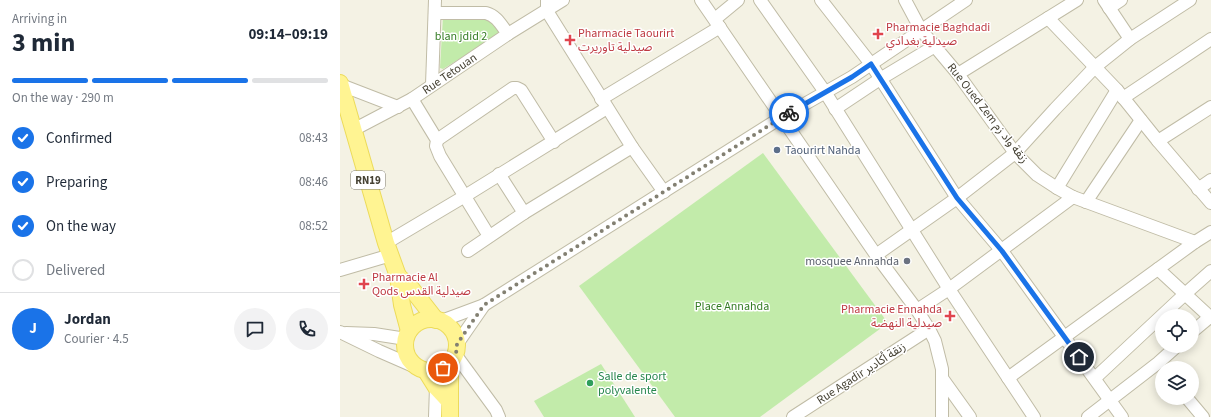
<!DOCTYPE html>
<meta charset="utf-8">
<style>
:root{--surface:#fff;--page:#f2f2f3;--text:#1f2937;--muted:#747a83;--line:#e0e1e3;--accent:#1a73e8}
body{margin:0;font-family:"Source Sans 3","Noto Sans Arabic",sans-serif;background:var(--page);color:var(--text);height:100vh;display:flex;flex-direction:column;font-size:15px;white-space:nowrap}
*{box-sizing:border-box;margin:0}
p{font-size:13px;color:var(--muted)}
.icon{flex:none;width:22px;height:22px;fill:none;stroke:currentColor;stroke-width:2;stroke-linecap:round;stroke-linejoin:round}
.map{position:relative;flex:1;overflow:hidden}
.drawer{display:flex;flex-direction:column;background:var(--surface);width:340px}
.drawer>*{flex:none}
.controls{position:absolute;left:815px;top:309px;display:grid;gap:8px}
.controls a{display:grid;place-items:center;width:44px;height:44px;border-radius:50%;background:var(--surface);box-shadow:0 2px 10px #0003;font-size:20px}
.pin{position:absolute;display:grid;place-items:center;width:34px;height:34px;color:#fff;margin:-17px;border:2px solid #fff;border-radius:50%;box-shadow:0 1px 4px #0007}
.courier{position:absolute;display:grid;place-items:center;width:40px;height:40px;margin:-20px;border:3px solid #1a73e8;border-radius:50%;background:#fff;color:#222;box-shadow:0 1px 5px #0007}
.head em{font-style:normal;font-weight:700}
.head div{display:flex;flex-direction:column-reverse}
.head{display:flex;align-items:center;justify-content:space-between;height:68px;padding:0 12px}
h1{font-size:26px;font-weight:700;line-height:30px}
.bar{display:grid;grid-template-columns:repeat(4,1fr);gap:6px 4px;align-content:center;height:48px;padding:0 12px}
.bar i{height:5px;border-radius:3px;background:var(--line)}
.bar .active{background:var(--accent)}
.bar p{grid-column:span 4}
.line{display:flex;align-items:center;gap:10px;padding:0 12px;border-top:1px solid var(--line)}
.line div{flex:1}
.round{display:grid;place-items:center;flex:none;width:42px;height:42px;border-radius:21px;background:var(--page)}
ol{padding:0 12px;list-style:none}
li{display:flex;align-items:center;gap:12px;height:44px}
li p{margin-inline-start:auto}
li .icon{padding:4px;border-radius:50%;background:var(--accent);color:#fff;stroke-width:4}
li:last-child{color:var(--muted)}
li i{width:22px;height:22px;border:2px solid var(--line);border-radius:50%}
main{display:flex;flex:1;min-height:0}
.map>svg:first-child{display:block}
</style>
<main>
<section class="drawer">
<div class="head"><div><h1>3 min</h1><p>Arriving in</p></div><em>09:14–09:19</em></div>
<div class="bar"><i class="active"></i><i class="active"></i><i class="active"></i><i></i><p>On the way · 290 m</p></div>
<ol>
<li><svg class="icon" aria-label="check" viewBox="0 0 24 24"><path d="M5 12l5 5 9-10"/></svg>Confirmed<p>08:43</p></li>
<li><svg class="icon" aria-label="check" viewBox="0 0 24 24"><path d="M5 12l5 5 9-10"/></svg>Preparing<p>08:46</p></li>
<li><svg class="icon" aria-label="check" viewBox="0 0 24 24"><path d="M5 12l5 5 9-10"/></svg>On the way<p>08:52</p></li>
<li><i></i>Delivered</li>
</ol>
<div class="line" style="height:72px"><b class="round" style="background:var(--accent);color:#fff">J</b><div><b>Jordan</b><p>Courier · 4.5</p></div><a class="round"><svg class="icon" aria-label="chat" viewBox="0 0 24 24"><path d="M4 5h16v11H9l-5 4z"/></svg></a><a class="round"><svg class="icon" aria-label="phone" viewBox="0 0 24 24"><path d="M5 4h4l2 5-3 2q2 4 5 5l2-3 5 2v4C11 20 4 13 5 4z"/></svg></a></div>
</section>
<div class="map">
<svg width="871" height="417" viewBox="0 0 871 417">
<rect width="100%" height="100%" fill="#f4f2e4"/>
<!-- green -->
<g fill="#c2ebaa">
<polygon points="103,16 152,16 160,34 103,69 100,68"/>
<polygon points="423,153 548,323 420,417 335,417 239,286"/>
<polygon points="261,364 295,417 204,417 194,401"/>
</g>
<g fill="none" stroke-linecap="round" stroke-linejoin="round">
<defs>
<g id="minor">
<polyline points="207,0 207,11 292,147 324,192"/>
<polyline points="361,0 536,255 577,310 589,329 595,341 602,369 602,417"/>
<polyline points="420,0 485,92 609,289 694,417"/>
<polyline points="481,0 531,64 617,198 662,251 782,417"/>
<polyline points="565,0 581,30 618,74 675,153 697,175 717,188 733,197 855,242"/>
<polyline points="764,0 790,39"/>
<polyline points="769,8 781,0"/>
<path d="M95,13H146C157,16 161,25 168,34"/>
<polyline points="708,18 777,90 818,141 871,203"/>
<polyline points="375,19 398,0"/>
<polyline points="618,74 737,0"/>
<polyline points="1,85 58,107"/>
<polyline points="92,85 95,0"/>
<polyline points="783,98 871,39"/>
<polyline points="72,99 97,140 96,146 100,156 149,236"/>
<polyline points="261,99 380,27"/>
<polyline points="495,109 540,79 595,46"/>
<path id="s1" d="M13,130L72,99L168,34L223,0"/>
<polyline points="97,140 173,88 177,88 181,90 214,142"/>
<polyline points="818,141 871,107"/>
<polyline points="159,174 184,213"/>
<polyline points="717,188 777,90"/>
<polyline points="858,189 871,180"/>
<polyline points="746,202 801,120"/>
<polyline points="46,243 125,196 267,108"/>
<polyline points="128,251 184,213 292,147"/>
<polyline points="536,255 617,198 675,153 715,109 755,67 790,39 850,0"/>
<polyline points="818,269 871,318"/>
<polyline points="0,270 51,255"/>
<polyline points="577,310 609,289 733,197"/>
<polyline points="101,321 144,305 442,117 512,77 626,0"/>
<polyline points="0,332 39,351 78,368"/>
<polyline points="852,332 871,316"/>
<polyline points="6,333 34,334 66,339"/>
<polyline points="117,344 144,305"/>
<polyline points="115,354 156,410 159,417"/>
<polyline points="602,378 630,417"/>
<polyline points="668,378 855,242 871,232"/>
<polyline points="755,378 845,294 871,271"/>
<polyline points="847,398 863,417"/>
<polyline points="95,417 96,387"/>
<polyline points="453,417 589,329"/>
<polyline points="748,417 818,363 837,346"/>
</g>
<g id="major">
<polyline points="0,83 46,243 58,276 62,305 69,331"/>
<polyline points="58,276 71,288 96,320"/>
<circle cx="91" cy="345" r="26"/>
<polyline points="110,363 110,417"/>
<polyline points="86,371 96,387 109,401"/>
</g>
</defs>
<!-- minor casing -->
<use href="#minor" stroke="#c0bca6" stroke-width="14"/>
<!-- major casing -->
<use href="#major" stroke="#ecdb5a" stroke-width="18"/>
<!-- minor -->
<use href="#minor" stroke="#fff" stroke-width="12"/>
<!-- major -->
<use href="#major" stroke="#fff492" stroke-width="16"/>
</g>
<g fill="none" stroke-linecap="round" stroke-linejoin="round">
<!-- done -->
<polyline stroke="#838072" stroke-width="4" stroke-dasharray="0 7.2" points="103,368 110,363 116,354 117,344 144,305 449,113"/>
<!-- route -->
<polyline stroke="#1a73e8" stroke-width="5" points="449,113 512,77 531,64 617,198 662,251 739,357"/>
</g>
<!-- markers -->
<g fill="#e0444e" stroke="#fff" stroke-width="1.5">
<path d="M536 28h4v4h4v4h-4v4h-4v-4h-4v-4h4z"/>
<path d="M228 34h4v4h4v4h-4v4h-4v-4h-4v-4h4z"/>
<path d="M22 278h4v4h4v4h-4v4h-4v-4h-4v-4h4z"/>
<path d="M608 310h4v4h4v4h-4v4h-4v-4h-4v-4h4z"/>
</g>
<circle fill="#5c6f8a" stroke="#fff" stroke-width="1.5" cx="437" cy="150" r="4"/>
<circle fill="#6b7280" stroke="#fff" stroke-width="1.5" cx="567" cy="261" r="4"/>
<circle fill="#2e9e5b" stroke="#fff" stroke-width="1.5" cx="250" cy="383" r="4"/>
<g text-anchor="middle" stroke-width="3" stroke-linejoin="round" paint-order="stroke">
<!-- shield labels -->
<rect fill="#fff" stroke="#7e7b71" stroke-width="1" x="11" y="171" width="34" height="18" rx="3"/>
<g font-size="11" font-weight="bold" fill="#464234">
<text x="28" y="184">RN19</text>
</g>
<!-- health labels -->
<g font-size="12" fill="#be3a42" stroke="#fff" text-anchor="start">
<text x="546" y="31">Pharmacie Baghdadi<tspan x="546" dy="14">صيدلية بغدادي</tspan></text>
<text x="238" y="37">Pharmacie Taourirt<tspan x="238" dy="14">صيدلية تاوريرت</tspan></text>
<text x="32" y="281">Pharmacie Al<tspan x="32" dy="14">Qods صيدلية القدس</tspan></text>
<text x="602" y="313" text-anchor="end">Pharmacie Ennahda<tspan x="602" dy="14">صيدلية النهضة</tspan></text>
</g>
<!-- park labels -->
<g font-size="12" fill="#347c23" stroke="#fff">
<text x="121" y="40">blan jdid 2</text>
<text x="392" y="310">Place Annahda</text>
</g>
<!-- street labels -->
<g font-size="12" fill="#464234" stroke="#fff">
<text dy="4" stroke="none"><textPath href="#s1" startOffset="112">Rue Tetouan</textPath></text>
<text transform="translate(648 113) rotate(52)" y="4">Rue Oued Zem زنقة واد زم</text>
<text transform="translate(521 373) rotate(-33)" y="4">Rue Agadir زنقة أكادير</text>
</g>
<!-- service labels -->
<g font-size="12" fill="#4e5e75" stroke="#fff" text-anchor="start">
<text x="445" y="154">Taourirt Nahda</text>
</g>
<!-- worship labels -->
<g font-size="12" fill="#5b616d" stroke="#fff" text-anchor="end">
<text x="559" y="265">mosquee Annahda</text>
</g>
<!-- leisure labels -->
<g font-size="12" fill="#27864d" stroke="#fff" text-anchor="start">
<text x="258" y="380">Salle de sport<tspan x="258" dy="14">polyvalente</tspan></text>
</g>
</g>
</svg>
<div class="controls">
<a><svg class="icon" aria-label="locate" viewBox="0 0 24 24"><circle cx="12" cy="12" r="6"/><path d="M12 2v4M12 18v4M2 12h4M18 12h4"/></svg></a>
<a><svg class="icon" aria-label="layers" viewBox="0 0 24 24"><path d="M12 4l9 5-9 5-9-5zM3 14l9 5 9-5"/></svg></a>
</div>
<div class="pin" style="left:103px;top:368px;background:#ea580c"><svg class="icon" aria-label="bag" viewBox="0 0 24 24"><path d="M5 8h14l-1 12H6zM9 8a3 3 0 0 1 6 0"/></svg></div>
<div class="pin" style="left:739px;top:357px;background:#1f2937"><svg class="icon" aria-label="home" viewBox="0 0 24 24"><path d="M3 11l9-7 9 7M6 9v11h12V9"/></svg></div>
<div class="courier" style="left:449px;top:113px"><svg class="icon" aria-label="bike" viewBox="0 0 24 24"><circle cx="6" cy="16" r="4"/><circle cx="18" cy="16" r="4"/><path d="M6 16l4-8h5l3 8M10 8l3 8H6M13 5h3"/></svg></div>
</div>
</main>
